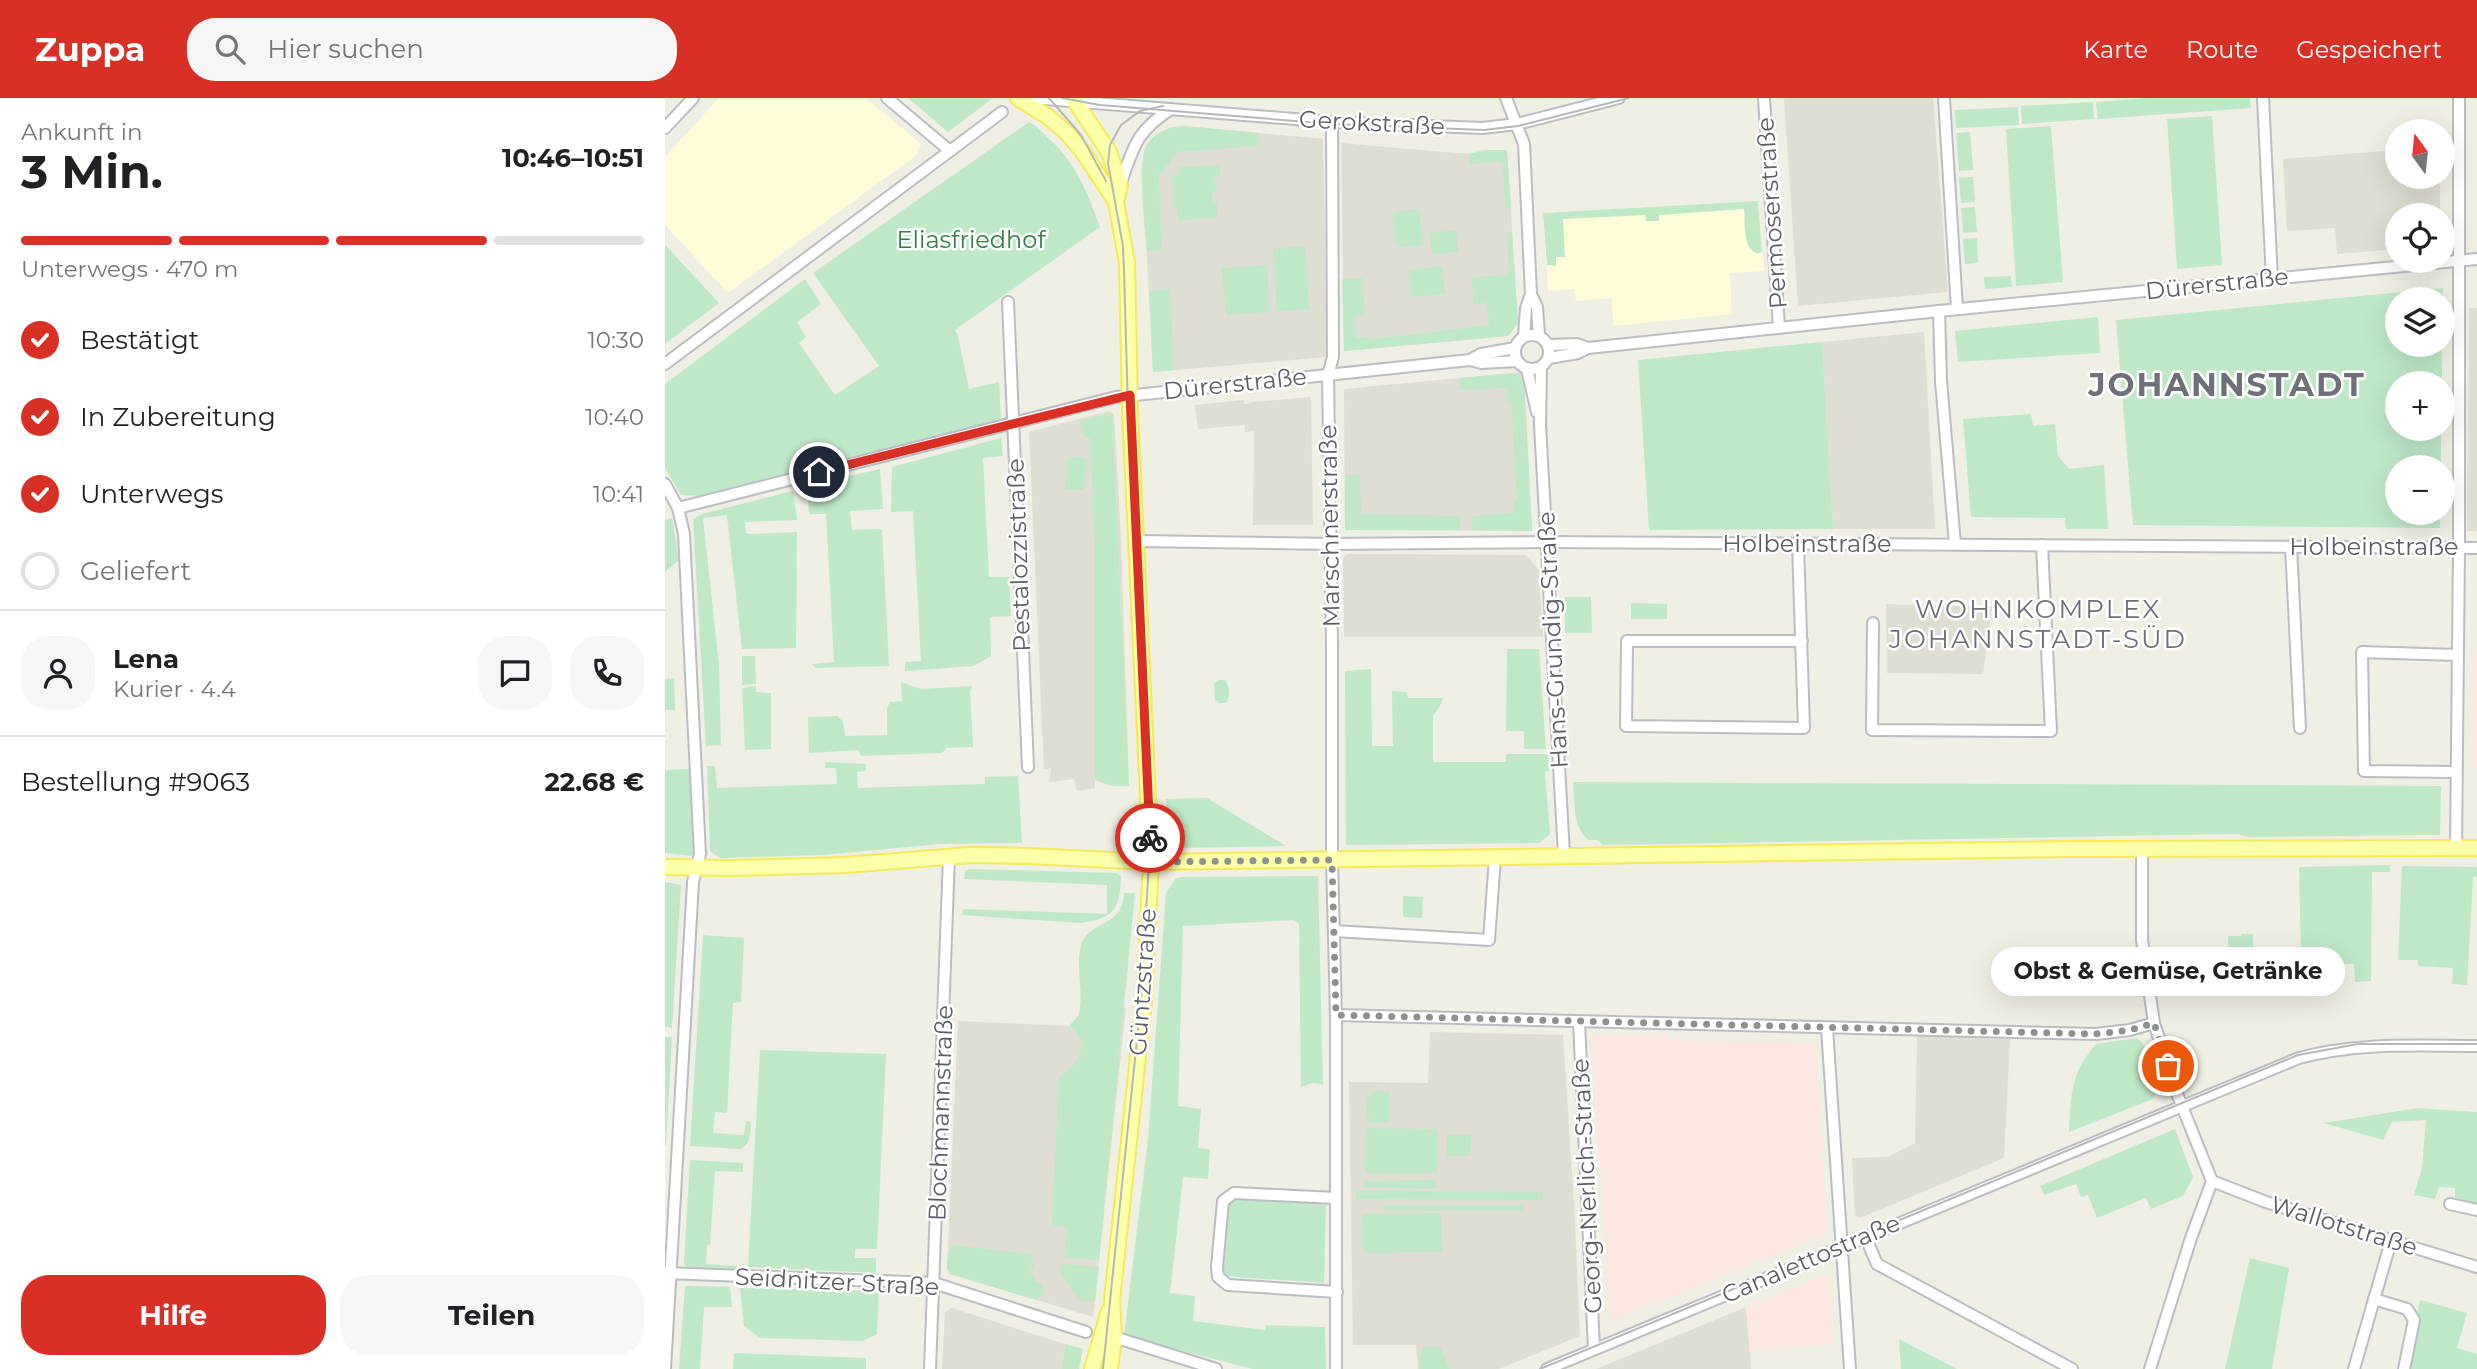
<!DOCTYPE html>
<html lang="de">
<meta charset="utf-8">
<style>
:root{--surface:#fff;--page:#f6f6f6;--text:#202124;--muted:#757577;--line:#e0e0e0;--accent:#d93025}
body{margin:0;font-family:Montserrat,sans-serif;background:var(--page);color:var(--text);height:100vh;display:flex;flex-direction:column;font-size:26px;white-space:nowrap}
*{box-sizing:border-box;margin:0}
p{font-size:23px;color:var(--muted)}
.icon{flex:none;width:38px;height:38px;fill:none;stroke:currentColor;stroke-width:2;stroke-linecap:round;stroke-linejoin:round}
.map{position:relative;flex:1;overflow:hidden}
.sheet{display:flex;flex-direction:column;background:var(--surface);width:665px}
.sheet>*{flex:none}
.needle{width:46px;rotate:345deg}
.controls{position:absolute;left:1720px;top:21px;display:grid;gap:14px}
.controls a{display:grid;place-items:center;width:70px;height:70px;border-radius:50%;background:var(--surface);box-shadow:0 7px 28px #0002;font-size:35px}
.pin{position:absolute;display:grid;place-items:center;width:60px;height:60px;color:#fff;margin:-30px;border:4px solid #fff;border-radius:50%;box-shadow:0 2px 7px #0007}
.courier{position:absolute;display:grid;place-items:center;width:70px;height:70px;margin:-35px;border:5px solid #d93025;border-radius:50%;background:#fff;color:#222;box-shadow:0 2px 9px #0007}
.bubble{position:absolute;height:49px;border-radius:24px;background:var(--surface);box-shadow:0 7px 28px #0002;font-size:23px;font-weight:700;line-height:49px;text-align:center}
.summary em{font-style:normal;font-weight:700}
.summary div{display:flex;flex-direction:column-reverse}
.summary{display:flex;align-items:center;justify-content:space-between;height:119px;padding:0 21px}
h1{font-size:46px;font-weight:700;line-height:52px}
.bar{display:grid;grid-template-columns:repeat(4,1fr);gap:10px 7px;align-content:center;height:84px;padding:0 21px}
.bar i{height:9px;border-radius:5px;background:var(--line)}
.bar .active{background:var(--accent)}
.bar p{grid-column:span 4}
.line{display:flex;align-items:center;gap:18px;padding:0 21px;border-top:2px solid var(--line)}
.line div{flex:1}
.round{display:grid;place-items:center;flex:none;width:74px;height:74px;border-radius:28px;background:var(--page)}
ol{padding:0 21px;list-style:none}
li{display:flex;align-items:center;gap:21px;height:77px}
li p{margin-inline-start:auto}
li .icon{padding:7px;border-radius:50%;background:var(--accent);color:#fff;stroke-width:4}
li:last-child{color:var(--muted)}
li i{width:38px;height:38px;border:4px solid var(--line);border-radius:50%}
.action{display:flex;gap:14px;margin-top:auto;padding:14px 21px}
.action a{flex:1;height:80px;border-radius:28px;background:var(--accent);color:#fff;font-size:28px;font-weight:700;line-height:80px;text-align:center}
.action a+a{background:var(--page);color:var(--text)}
header{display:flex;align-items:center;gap:42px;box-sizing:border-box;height:98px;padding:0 35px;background:var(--accent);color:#fff}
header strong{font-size:33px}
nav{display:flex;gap:38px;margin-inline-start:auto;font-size:24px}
.search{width:490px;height:63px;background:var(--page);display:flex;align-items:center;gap:18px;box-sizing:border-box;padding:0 24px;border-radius:28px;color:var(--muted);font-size:26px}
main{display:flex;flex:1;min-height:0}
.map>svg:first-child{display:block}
</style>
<header>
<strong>Zuppa</strong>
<div class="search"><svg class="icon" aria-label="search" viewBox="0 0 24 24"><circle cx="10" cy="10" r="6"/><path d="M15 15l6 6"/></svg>Hier suchen</div>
<nav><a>Karte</a><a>Route</a><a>Gespeichert</a></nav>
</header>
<main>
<section class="sheet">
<div class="summary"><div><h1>3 Min.</h1><p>Ankunft in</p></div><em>10:46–10:51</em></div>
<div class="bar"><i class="active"></i><i class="active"></i><i class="active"></i><i></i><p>Unterwegs · 470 m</p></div>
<ol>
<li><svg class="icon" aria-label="check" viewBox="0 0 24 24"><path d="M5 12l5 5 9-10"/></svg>Bestätigt<p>10:30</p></li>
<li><svg class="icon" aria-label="check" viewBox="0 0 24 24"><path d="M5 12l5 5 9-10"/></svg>In Zubereitung<p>10:40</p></li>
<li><svg class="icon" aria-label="check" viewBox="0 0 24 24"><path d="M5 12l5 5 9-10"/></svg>Unterwegs<p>10:41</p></li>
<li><i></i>Geliefert</li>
</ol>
<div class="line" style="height:126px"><a class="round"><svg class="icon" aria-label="person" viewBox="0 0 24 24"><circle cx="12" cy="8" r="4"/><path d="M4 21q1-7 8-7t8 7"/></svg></a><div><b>Lena</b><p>Kurier · 4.4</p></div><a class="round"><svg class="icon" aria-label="chat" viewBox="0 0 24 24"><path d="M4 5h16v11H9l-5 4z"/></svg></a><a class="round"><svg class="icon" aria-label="phone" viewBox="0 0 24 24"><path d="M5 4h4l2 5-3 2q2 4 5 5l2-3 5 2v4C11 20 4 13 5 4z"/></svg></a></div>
<div class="line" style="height:91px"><div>Bestellung #9063</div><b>22.68 €</b></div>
<div class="action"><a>Hilfe</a><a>Teilen</a></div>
</section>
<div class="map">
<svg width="1812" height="1271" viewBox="0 0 1812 1271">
<rect width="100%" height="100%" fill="#efefe4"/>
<!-- commercial -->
<g fill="#fffdd9">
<polygon points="54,0 201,0 256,46 253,56 63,195 0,127 0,59"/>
<polygon points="1093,103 1099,173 1065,175 1067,216 949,228 946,200 911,203 909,191 883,193 878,115"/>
</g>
<!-- education -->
<g fill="#dfded2">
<polygon points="1119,0 1268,0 1283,194 1133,208"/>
<polygon points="519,28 658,41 662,259 488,274 477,64 482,47 494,36 506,29"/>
<polygon points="676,45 804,56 842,52 853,225 843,238 679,253"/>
<polygon points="1732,52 1732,79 1775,79 1775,117 1732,117 1732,151 1672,156 1670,130 1622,133 1618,61"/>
<polygon points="1804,210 1812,210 1812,433 1802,433"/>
<polygon points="1259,234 1270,431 1168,431 1157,244"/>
<polygon points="859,274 867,433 680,432 679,291"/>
<polygon points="646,299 648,427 588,427 589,333 580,334 580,327 533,331 530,307 579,302 579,306 583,306 586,304"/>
<polygon points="444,313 449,316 456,440 464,688 445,688 430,682 430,690 412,693 409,681 384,684 386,670 379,671 364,334"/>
<polygon points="682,456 861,457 874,472 878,539 679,539 678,460"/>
<polygon points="1221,506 1327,509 1318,576 1222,575"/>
<polygon points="461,909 428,1219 285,1176 282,1171 293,923 405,928 407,932"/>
<polygon points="765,934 898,937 909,1105 915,1238 834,1271 753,1271 751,1247 688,1247 684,984 763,985"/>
<polygon points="1252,938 1345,941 1339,1060 1195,1120 1190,1118 1187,1060 1222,1059 1250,1045"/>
<polygon points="1081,1209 1086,1271 931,1271 1009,1239"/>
<polygon points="287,1210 400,1246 397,1271 277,1271 280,1214"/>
</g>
<!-- medical -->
<g fill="#fce8e0">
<polygon points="1807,556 1812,556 1812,669 1808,669"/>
<polygon points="926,936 1002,937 1002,942 1151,945 1162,1132 1159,1137 945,1224"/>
<polygon points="1164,1175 1169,1246 1085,1253 1081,1209"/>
</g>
<!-- green -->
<g fill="#bfe8c7">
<polygon points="243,0 328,0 283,34"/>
<polygon points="1485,0 1585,0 1586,10 1433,21 1431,4"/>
<polygon points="1428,4 1429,21 1357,26 1356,8"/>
<polygon points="1353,9 1354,27 1291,30 1290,12"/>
<polygon points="1547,18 1557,167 1512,171 1502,21"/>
<path d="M364,24C372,28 378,35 385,42C412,66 423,96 435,129L290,232L293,238L304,291L334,284L336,320L327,324L37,398L16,397L0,370V286L140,181L156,206L132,224L141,239L134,245L170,297L214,268L148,175Z"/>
<path d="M519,28L594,35L592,48L512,54L494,78L496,152L482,153C480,130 472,66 481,48C489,34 505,29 519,28Z"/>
<polygon points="1386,28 1398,184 1351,188 1341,31"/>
<polygon points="1305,34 1308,72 1294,73 1291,35"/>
<polygon points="819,52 842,52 846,109 840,110 838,64 805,66 804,56"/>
<polygon points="555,67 555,77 550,78 551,92 547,96 547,102 552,106 552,120 513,122 512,110 509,110 508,77 513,76 513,69"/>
<polygon points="1308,79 1310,104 1296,105 1294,80"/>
<path d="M1093,103L1097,154L1093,156C1076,150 1081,126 1079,111L994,117V123H981L980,117L898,121L900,159H891V168L882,167L878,115Z"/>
<polygon points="1310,109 1312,134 1298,135 1296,110"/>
<polygon points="754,111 758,147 731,149 728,114"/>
<polygon points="791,132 793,154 767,156 765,135"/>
<polygon points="842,134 847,134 853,225 843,238 679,253 677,181 697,180 700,217 689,218 691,240 702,239 703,242 824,227 822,205 809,206 806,179 844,177"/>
<polygon points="1312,140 1313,165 1300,166 1298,141"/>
<polygon points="0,147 54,205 0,246"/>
<polygon points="640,148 644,211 612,213 608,151"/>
<polygon points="602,167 605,214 561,217 557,170"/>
<polygon points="777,168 780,196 747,199 744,172"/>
<polygon points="1346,178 1347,189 1320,191 1319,179"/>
<polygon points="1778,190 1778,210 1778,201 1732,201 1732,247 1777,247 1777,285 1732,285 1732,331 1776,331 1776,369 1732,369 1732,415 1775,415 1775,430 1468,427 1451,222"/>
<polygon points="505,191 509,272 488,274 484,194"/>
<polygon points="1433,219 1435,255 1293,264 1290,233"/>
<polygon points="1157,244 1168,431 984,432 973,262"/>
<polygon points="851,275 859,285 867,433 807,432 808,418 849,415 849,402 852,402 846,303 843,304 841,290 795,292 795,280"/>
<path d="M447,315L464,688C451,689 442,687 430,681V446L425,340H420L415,323Z"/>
<polygon points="1366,316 1368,328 1390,326 1393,358 1404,371 1439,367 1443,431 1401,431 1400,420 1306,419 1298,321"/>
<polygon points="336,340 338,358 318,360 324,479 344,479 346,518 325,519 326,558 309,568 240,573 240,564 256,563 248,413 226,414 227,369"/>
<polygon points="403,359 422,361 419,392 400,391"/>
<polygon points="215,371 218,411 185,413 187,432 217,431 224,568 150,570 147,566 169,564 161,416 144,416 142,388"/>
<polygon points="680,377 695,377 696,416 795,418 795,432 680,432"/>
<polygon points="128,393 132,422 80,424 81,435 85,436 132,434 131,550 77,551 62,417 38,420 54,568 56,647 41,648 28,421 37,416"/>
<polygon points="7,420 14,462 0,474 0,422"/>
<polygon points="900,499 926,499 927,535 900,535"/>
<polygon points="966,505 1002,506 1002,521 966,521"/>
<polygon points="842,551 874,551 881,651 859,651 859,633 841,633"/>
<polygon points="77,558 90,558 91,586 77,587"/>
<polygon points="706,571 707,648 728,648 727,593 742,594 743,600 778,600 775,608 768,618 768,664 841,664 841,656 883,656 884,673 880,674 885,736 874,745 681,747 680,573"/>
<polygon points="9,580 10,612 0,612 0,581"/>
<path d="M553,582H560C565,590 566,597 561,605H554L550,602L549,586Z"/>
<polygon points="236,584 256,591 307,588 305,593 308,649 281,650 277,655 196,658 193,652 144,655 143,619 173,618 178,624 180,638 222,637 222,610 225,604 237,603"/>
<polygon points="91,588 91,594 106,595 106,651 80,652 77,590"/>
<polygon points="160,664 201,666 201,673 192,674 193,690 320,686 320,679 353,678 357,745 275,746 157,757 55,760 45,753 42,668 50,668 52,690 172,686 171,670 160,670"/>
<polygon points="25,671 28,758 0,755 0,672"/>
<path d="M908,684L1776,688L1775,737L1583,739L1573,736L1506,737L938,747L933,742H923C907,727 910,704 908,684Z"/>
<path d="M542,700L621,748L515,750C500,737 502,719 501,701Z"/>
<polygon points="1725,767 1725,774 1707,774 1706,883 1690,884 1689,866 1670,866 1670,855 1636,856 1634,769"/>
<polygon points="1737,768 1812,769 1812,779 1808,779 1802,887 1787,886 1788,870 1753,868 1753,862 1733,862"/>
<path d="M305,771L451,775L456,778C455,811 450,820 416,825L297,817L298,811L442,816V787L299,781L300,773Z"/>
<path d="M653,778L658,987C649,984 643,985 636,990L634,826L629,822L518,828L513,1008L536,1011L533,1050L545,1051L543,1081L518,1079L505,1195L530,1198L528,1223L600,1232L601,1227L660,1229L661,1271H588L459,1238L483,1041L501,795L511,780L517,779Z"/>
<polygon points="0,784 16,787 7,930 0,929"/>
<path d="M459,795H470L434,1162L399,1160L402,1129L387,1127L394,978C407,971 420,957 415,941C413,935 408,932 405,928C407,922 413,921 414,915C419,895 410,867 416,848C424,821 457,831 459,795Z"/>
<polygon points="738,798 758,799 757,820 738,819"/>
<polygon points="1576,836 1588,836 1588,851 1574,852 1575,867 1564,868 1563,838 1576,838"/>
<path d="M38,837L79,840L76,904L68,905L62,1015L50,1014L48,1035L79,1037L81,1023L86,1024C85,1036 86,1046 75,1051L25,1048Z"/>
<polygon points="0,939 7,939 1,1048 0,1048"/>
<path d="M1472,940L1478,946L1493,992L1488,1001L1404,1034C1406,997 1405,976 1431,946Z"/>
<polygon points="95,952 221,956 212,1151 190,1151 190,1160 211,1160 211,1175 83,1169"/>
<path d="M710,993H724V1024L704,1025C702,1013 697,999 710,993Z"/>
<polygon points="1753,1010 1812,1014 1812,1106 1790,1101 1790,1090 1774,1089 1770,1101 1749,1097 1757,1070 1761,1022 1727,1024 1718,1042 1659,1025"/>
<polygon points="701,1030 772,1031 772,1075 700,1075"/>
<polygon points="1510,1031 1528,1079 1518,1098 1486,1111 1481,1100 1432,1120 1423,1097 1416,1099 1411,1086 1379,1097 1375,1088"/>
<polygon points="782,1037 806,1037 805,1058 782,1058"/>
<polygon points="25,1062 78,1065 78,1074 50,1073 45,1146 42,1147 41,1166 73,1168 73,1171 22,1169 19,1166"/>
<polygon points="771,1082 771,1091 699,1089 699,1083"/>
<polygon points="691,1093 878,1094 877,1102 691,1101"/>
<polygon points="568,1099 661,1107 659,1185 557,1178 562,1103"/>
<polygon points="720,1107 858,1107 858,1113 719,1112"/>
<polygon points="776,1115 777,1154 698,1155 697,1116"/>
<path d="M287,1147L366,1156L369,1170L365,1171L370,1183L376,1186L380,1196L371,1202L285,1176C279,1166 283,1157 287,1147Z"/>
<polygon points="1585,1160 1624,1170 1607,1271 1560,1271"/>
<polygon points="396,1166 434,1169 430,1203 418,1203 413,1200 394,1171"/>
<polygon points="20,1188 65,1189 67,1209 39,1209 35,1271 14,1271"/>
<polygon points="75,1190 214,1193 212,1236 198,1243 95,1240 79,1228"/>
<polygon points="1755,1202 1802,1215 1792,1250 1812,1256 1812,1271 1740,1271"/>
<polygon points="1234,1241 1292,1271 1236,1271"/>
<polygon points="400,1246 418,1251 414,1271 397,1271"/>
<polygon points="772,1248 776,1251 785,1271 754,1271 756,1253 760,1249"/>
<polygon points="69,1255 201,1260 201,1271 68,1271"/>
</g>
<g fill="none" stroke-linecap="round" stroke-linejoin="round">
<defs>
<g id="minor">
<polyline points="222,0 285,53"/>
<polyline points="367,0 667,24 817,30 852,26 954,0"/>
<polyline points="841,0 859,46 866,196 872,209 874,237"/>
<polyline points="1099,0 1114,230"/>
<polyline points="1279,0 1292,211"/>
<polyline points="1598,0 1607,181"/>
<polyline points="667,24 668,259 663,277 667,547 667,762 671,917 671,1271"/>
<polyline points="0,30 28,0"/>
<path d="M455,87C469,49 470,34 506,11"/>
<polyline points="343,204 363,669"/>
<polyline points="1274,213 1276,283 1290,446"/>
<circle cx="867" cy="254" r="17"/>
<polyline points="859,238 861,210 866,196"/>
<polyline points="883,247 912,246 923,250"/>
<polyline points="884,260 913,255 923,250 1274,213 1812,161"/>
<polyline points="805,262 816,256 850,250"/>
<polyline points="0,266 337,14"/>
<polyline points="876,269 875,327 899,757"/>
<polyline points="862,271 872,314"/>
<polyline points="0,386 13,410 19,436 35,756 28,784 0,1271"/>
<polyline points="13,410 451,299 805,262 816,265 852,263"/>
<polyline points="471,443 666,446 883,444 1812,450"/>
<polyline points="1133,446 1139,630 961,628 962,543 1137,543"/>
<polyline points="1626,448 1635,630"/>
<polyline points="1208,525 1207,632 1386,633 1377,447"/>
<polyline points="1791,674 1699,673 1697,554 1792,557"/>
<polyline points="1477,750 1477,842 1489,925 1513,998 1547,1083 1526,1140 1485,1271"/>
<polyline points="1791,750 1794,449 1794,0"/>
<polyline points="669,833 824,842 830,760"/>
<polyline points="671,917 1431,936 1465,932 1489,925"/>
<polyline points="914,924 929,1251"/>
<polyline points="1162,930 1185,1271"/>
<polyline points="1547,1083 1601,1104 1812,1169"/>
<polyline points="670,1100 569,1095 558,1103 552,1169 553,1179 563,1187 672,1194"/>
<polyline points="1785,1106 1812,1112"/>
<polyline points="1200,1138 1212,1166 1407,1271"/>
<polyline points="0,1175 269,1185 421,1234"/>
<polyline points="1709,1201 1742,1211 1749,1222 1739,1271"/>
<polyline points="449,1239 551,1271"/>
<polyline points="265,1271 284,758"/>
<path d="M882,1271L1634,960C1692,944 1752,948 1812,948"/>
<polyline points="1689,1271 1726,1143"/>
</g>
<g id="major">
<polyline points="353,0 382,18 402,35 418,54 451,104 462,165 465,312 486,764 479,903 447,1202 449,1239 445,1271"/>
<polyline points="408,0 444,54 455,87 451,104"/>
<polyline points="0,769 66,770 181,767 306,757 364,758 486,764 1404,751 1812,750"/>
<polyline points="427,1271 444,1213"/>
</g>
</defs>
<!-- minor casing -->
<use href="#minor" stroke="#bcbdc3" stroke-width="14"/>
<!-- major casing -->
<use href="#major" stroke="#f7e955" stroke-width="18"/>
<!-- minor -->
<use href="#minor" stroke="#fff" stroke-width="10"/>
<!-- major -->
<use href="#major" stroke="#fdffa9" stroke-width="14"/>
<!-- tram -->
<g stroke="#b7b7b8" stroke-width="2">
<polyline points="384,0 416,37 441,83"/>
<polyline points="397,0 435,7 667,26 819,32 853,28 964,0"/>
<polyline points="438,1271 476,903 484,764 463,312 459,173 458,148 443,65 445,47 456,27 475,13 498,8"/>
<polyline points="875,1271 1633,957 1693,946 1812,946"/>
</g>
</g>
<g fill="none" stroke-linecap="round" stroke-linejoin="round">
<!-- done -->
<polyline stroke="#8f9191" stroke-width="7" stroke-dasharray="0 12.6" points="485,740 486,764 667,762 671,917 1431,936 1465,932 1489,925 1503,968"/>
<!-- route -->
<polyline stroke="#d93025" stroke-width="9" points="154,374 465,297 485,740"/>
</g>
<g text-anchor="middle" stroke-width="5" stroke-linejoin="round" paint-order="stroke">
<!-- street labels -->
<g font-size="24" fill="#5c5e65" stroke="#fff">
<text transform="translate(707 25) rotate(3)" y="8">Gerokstraße</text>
<text transform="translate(1107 115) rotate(-94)" y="8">Permoserstraße</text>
<text transform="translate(1552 186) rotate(-6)" y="8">Dürerstraße</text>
<text transform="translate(570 286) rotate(-6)" y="8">Dürerstraße</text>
<text transform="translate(665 428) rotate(-91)" y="8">Marschnerstraße</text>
<text x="1142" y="454">Holbeinstraße</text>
<text x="1709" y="457">Holbeinstraße</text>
<text transform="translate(354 457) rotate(-92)" y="8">Pestalozzistraße</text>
<text transform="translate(888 542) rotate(-93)" y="8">Hans-Grundig-Straße</text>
<text transform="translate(478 884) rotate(-86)" y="8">Güntzstraße</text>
<text transform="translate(276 1015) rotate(-88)" y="8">Blochmannstraße</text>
<text transform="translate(922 1088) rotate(-93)" y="8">Georg-Nerlich-Straße</text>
<text transform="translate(1679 1128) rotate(17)" y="8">Wallotstraße</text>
<text transform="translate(1146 1161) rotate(-23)" y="8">Canalettostraße</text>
<text transform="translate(172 1184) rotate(3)" y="8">Seidnitzer Straße</text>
</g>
<!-- park labels -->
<g font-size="24" fill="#308143" stroke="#fff">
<text x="306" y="150">Eliasfriedhof</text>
</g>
<!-- neighbourhood labels -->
<g font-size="26" letter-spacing="2" fill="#6d7077" stroke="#fff">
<text x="1373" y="520">WOHNKOMPLEX<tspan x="1373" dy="30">JOHANNSTADT-SÜD</tspan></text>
</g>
<!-- district labels -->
<g font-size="32" font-weight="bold" letter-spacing="2" fill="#6d7077" stroke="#fff">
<text x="1562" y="298">JOHANNSTADT</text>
</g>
</g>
</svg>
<div class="controls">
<a><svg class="needle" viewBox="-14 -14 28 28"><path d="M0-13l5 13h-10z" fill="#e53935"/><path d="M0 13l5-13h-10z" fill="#757577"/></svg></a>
<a><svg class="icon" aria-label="locate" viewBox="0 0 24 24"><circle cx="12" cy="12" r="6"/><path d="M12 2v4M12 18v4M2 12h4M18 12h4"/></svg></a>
<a><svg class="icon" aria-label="layers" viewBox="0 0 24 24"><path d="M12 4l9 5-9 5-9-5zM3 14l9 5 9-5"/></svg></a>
<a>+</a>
<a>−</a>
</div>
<div class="pin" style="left:1503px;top:968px;background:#ea580c"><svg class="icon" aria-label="bag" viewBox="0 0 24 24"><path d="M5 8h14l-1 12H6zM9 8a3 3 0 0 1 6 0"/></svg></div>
<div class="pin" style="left:154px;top:374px;background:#1f2937"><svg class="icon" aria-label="home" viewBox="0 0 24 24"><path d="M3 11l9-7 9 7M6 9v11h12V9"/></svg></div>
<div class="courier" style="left:485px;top:740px"><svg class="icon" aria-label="bike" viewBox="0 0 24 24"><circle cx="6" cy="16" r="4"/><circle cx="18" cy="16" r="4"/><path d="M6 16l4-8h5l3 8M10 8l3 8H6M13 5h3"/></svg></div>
<div class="bubble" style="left:1326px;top:849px;width:354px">Obst &amp; Gemüse, Getränke</div>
</div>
</main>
